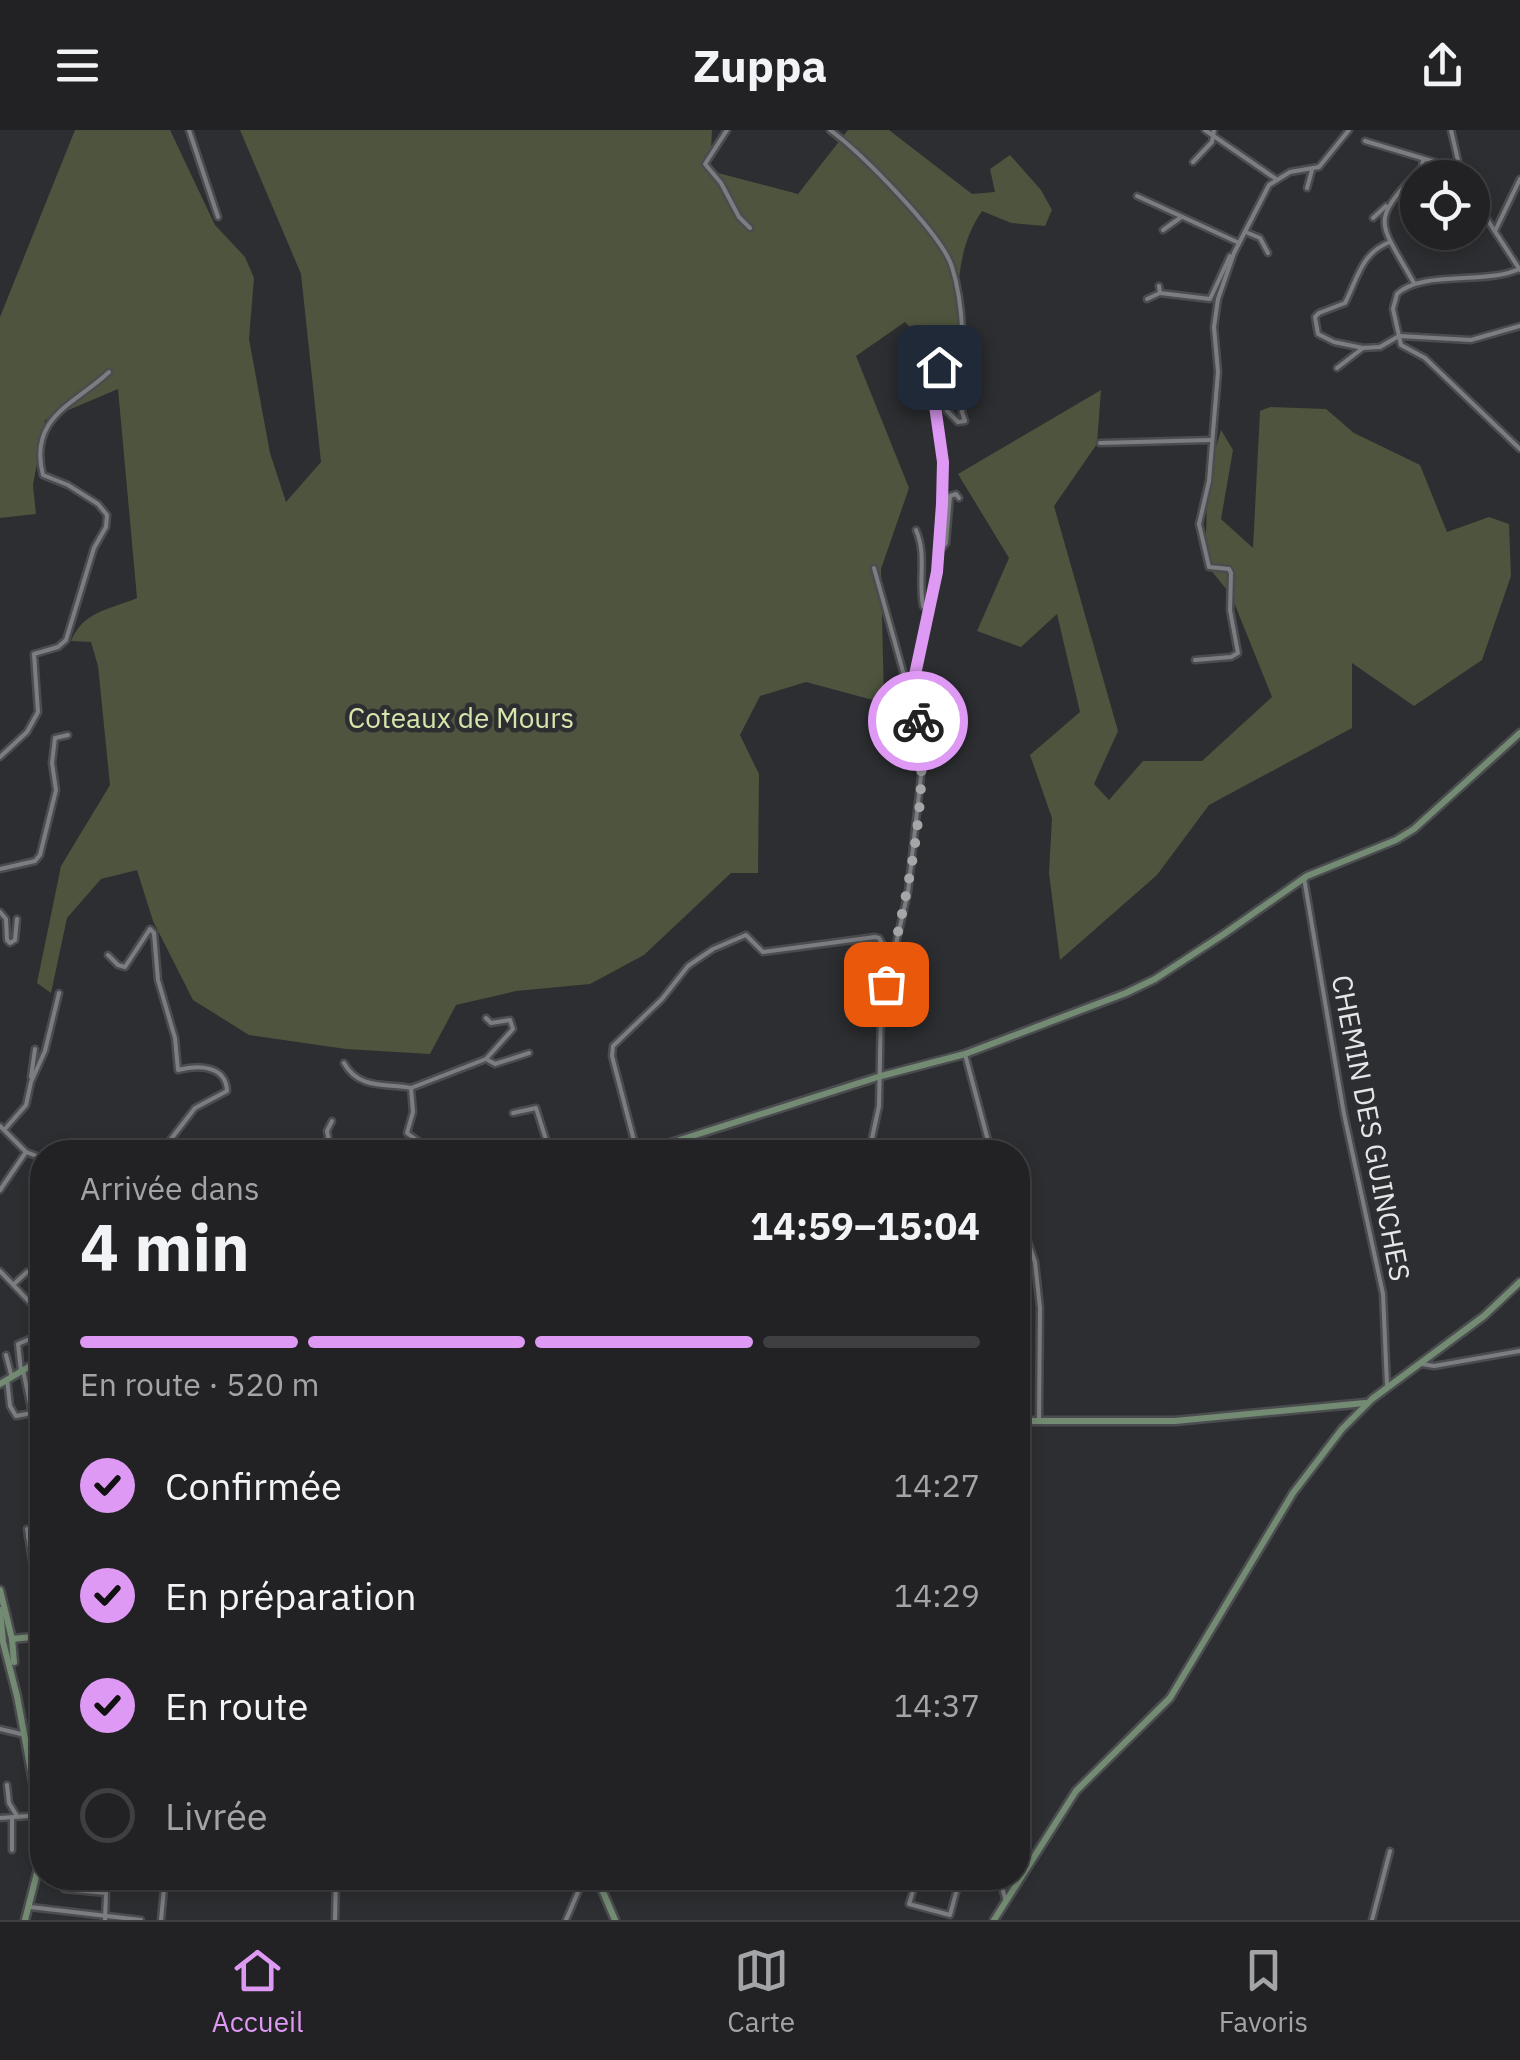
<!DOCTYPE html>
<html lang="fr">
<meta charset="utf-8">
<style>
:root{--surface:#222225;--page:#2e2f32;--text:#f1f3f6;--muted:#a2a4a7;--line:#3f3f42;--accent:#dd99f3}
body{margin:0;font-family:"IBM Plex Sans",sans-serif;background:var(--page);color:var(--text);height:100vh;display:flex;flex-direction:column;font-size:38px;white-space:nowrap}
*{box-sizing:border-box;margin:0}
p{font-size:32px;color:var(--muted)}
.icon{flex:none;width:55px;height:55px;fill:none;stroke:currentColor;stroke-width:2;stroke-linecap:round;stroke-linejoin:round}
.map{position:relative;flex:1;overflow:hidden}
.panel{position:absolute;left:30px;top:1010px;width:1000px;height:750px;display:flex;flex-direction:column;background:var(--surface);border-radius:40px;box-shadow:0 5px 15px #0003,0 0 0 2px var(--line)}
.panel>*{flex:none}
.fabs{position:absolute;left:1400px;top:30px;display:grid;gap:20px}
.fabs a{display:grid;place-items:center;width:90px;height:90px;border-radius:50%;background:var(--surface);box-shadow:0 5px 15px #0003,0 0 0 2px var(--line);font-size:50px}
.pin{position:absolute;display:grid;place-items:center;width:85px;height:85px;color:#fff;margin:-42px;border-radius:20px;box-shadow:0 5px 15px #0006}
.courier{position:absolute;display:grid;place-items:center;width:100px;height:100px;margin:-50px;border:8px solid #dd99f3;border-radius:50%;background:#fff;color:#222;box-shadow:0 2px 12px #0007}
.headline em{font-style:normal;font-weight:800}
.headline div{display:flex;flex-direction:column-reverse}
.headline{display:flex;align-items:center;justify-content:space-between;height:170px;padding:0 50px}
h1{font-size:65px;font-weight:800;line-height:75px}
.bar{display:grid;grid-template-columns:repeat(4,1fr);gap:15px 10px;align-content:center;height:120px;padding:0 50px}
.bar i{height:12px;border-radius:8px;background:var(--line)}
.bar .active{background:var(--accent)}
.bar p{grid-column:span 4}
ol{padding:0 50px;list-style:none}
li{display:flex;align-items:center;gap:30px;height:110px}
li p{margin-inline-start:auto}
li .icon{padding:10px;border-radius:50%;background:var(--accent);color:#111;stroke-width:4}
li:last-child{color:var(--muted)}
li i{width:55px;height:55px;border:5px solid var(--line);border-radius:50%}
header{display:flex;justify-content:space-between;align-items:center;height:130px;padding:0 50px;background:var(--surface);font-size:45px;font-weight:800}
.tabs{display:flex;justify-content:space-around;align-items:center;height:140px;border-top:2px solid var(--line);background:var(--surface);font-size:28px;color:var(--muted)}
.tabs a{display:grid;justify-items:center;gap:5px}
.tabs .active{color:var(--accent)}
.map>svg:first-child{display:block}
</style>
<header><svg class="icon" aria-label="menu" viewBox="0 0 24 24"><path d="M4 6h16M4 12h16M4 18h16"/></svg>Zuppa<svg class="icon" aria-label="share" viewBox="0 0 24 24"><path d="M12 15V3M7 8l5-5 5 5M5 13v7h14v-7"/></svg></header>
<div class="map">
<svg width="1520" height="1790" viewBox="0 0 1520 1790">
<rect width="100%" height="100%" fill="#2d2e31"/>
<!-- green -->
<g fill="#4e543d">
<path d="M75,0H170L215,95L245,127L254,148L249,209L270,323L286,372L321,332L301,144L240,0H712L710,41L798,64L848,0H889L972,64L995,62L990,39L1010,25L1041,60L1052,80L1045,96L1011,93L982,81C947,132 959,198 965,256L905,192L856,226L909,358L881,439L884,573L806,552L760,566L740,605L759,644L758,743H731L644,825L590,854L516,861L456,875L430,924L346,919L249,905L193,870L153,791L137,740L101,749L67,788L51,863L37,853L61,736L110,655L98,536L91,512L71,511C83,481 109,480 137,468L118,259L45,290L33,355L36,384L0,388V187Z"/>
<polygon points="1101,260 1097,314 1054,376 1118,601 1094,654 1109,670 1143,631 1202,631 1272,567 1231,465 1205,433 1208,344 1221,300 1233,320 1221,389 1253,418 1260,281 1270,277 1326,279 1354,303 1420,335 1447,402 1489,387 1509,394 1511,446 1482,530 1414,576 1352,533 1352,598 1209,675 1157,745 1060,830 1049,743 1052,688 1030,625 1080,582 1057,484 1021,517 977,501 1009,428 958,344"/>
</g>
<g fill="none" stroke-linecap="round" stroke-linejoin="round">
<defs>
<g id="street">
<polyline points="189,0 218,87"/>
<polyline points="727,0 705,34 721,53 739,87 750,98"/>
<path d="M830,0C860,22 942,104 952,137C966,181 963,236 962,282L965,291L958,292L947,281L943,241L936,238L931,247L943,332L937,442L913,554L920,601L921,646L908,762L881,878L879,976L869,1022"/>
<polyline points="1205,0 1276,49"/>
<polyline points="1451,0 1462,48"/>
<polyline points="1365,11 1458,39"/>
<polyline points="1193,32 1212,12 1214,0"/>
<polyline points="1307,58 1312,40"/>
<polyline points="1137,66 1237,112"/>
<polyline points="1472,66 1520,140"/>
<polyline points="1373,88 1386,76"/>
<polyline points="1163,100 1180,88"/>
<polyline points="1495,101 1520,49"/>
<polyline points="1248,103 1260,108 1268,123"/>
<path d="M1519,139C1486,155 1422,140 1397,164L1393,179L1401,215L1425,228L1520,319"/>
<path d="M1414,153C1378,89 1369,93 1422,37L1423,30"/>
<polyline points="1159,156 1160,163 1210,169 1230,126"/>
<polyline points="1147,169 1160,163"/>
<path d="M1363,218L1334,212L1318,204L1315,187L1319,183L1345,173C1358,148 1361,123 1390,112"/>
<polyline points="1337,238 1363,218 1380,217 1399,206 1471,210 1520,196"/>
<polyline points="1100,313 1210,310"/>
<path d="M916,400C927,425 918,449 923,476L930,481"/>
<polyline points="939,422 946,413 950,366 956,364 959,368"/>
<polyline points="874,438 904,545 913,554"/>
<polyline points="1195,530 1231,527 1238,523 1230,480 1231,443 1229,439 1209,437 1199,394 1209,351 1218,242 1214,197 1218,169 1234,123 1269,55 1290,42 1319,37 1349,0"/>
<path d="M0,627L27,602L38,582L34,524L58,517L66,510L94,418L106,397L107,385L98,374L68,355L43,345C28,287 75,274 109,242"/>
<polyline points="0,739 35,731 40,725 56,660 52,633 55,608 68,605"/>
<polyline points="1304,748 1344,984 1383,1164 1387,1255"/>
<polyline points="0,782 6,789 7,810 10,813 15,810 17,789"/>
<path d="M108,825L118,835L125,837L150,799L154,803L158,850L175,908L178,940C198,935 226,935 227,961L195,978L161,1022"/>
<polyline points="965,924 991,1022"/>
<polyline points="486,929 495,934 529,923"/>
<path d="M344,933C359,960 386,953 411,958"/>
<polyline points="31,947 35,919"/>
<polyline points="513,983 536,978 550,1022"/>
<polyline points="0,996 26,1022 42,1028"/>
<polyline points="5,999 26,975 31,952 45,921 59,863"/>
<polyline points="331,1022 327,1001 332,991"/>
<polyline points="398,1022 409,1020 415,1011"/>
<polyline points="433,1022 407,1003 413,982 411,958 486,929 513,899 510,890 491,893 486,888"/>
<polyline points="637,1022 612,926 613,916 662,869 688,836 713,819 746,805 763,822 875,807 879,808 890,828"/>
<polyline points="0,1060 26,1022"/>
<polyline points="1018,1083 1035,1132 1040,1178 1039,1290"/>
<polyline points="0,1141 42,1185"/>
<polyline points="14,1154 27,1142 39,1142"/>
<polyline points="42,1202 39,1205 42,1211"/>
<polyline points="6,1225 11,1244"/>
<polyline points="1422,1234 1434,1236 1520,1221"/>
<polyline points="21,1241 18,1214 39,1205"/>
<polyline points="7,1249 10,1276 16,1286 32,1283 23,1240"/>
<polyline points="32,1283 42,1303"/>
<polyline points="27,1399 34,1442"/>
<polyline points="28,1407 42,1403"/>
<polyline points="39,1483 34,1442 42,1440"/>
<polyline points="37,1528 42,1527"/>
<polyline points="0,1599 25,1605"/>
<polyline points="7,1655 9,1673 17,1686"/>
<polyline points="12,1687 12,1720"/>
<polyline points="0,1688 42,1685"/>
<polyline points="917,1748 909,1774 950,1785 960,1748"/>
<polyline points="953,1748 979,1754"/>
<polyline points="999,1748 1006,1771"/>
<polyline points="61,1755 64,1759 106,1763 105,1790"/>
<polyline points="30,1777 141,1790"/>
<polyline points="161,1790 165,1748"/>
<polyline points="335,1790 336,1748"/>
<polyline points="566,1790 584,1748"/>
<polyline points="1372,1790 1390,1721"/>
</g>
<g id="secondary">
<polyline points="642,1022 881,946 965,924 1126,863 1155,849 1224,804 1307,746 1396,710 1414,699 1520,603"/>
<polyline points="0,1254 42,1229"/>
<polyline points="1018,1291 1175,1291 1365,1273"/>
<polyline points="0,1460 12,1509 14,1532"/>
<polyline points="0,1480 3,1512 17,1566 39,1684 38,1739 25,1790"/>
<polyline points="12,1509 42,1506"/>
<polyline points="597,1748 615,1790"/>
<polyline points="994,1790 1076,1661 1170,1568 1293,1363 1342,1299 1372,1269 1484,1186 1520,1152"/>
</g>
</defs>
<!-- street casing -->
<use href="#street" stroke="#4b4c4f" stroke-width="9"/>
<!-- secondary casing -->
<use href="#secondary" stroke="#4b4c4f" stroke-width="11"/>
<!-- street -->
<use href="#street" stroke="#7c7d80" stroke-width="4"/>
<!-- secondary -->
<use href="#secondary" stroke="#738b72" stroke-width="6"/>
</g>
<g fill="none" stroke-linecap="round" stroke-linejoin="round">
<!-- done -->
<path stroke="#a5a6a8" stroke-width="10" stroke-dasharray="0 18" d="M886,854C904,776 931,670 918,591"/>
<!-- route -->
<polyline stroke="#dd99f3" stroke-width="12" points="918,591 913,554 937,442 942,374 943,332 931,248 939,237"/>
</g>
<g text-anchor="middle" stroke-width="9" stroke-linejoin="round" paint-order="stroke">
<!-- park labels -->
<g font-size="28" fill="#d6e6ac" stroke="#2d2e31">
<text x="461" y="598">Coteaux de Mours</text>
</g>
<!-- street labels -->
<g font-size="28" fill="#e5e6e8" stroke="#2d2e31">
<text transform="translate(1371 998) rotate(79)" y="10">CHEMIN DES GUINCHES</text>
</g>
</g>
</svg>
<div class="fabs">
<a><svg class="icon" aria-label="locate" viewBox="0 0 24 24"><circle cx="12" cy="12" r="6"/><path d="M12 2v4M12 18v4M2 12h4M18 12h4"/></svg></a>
</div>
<div class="pin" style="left:886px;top:854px;background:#ea580c"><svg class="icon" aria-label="bag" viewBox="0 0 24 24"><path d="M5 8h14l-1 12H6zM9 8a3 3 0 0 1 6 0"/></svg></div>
<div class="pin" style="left:939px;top:237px;background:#1f2937"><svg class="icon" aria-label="home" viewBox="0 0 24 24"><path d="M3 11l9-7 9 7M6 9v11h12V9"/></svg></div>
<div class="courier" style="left:918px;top:591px"><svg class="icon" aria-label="bike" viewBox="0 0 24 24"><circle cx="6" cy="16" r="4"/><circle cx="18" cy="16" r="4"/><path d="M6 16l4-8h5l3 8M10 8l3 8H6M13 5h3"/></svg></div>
<section class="panel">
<div class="headline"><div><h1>4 min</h1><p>Arrivée dans</p></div><em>14:59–15:04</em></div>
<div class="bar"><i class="active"></i><i class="active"></i><i class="active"></i><i></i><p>En route · 520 m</p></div>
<ol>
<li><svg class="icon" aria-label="check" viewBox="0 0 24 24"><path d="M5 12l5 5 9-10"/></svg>Confirmée<p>14:27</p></li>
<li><svg class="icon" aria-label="check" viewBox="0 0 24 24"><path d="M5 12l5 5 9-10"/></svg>En préparation<p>14:29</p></li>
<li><svg class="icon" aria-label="check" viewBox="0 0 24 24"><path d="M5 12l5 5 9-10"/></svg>En route<p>14:37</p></li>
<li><i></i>Livrée</li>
</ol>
</section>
</div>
<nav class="tabs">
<a class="active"><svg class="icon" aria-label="home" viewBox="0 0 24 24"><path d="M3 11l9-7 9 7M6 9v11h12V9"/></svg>Accueil</a>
<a><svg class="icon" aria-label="map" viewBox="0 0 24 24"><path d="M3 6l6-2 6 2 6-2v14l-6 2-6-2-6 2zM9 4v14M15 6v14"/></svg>Carte</a>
<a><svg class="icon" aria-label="saved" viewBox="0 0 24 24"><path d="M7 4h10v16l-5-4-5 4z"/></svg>Favoris</a>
</nav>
